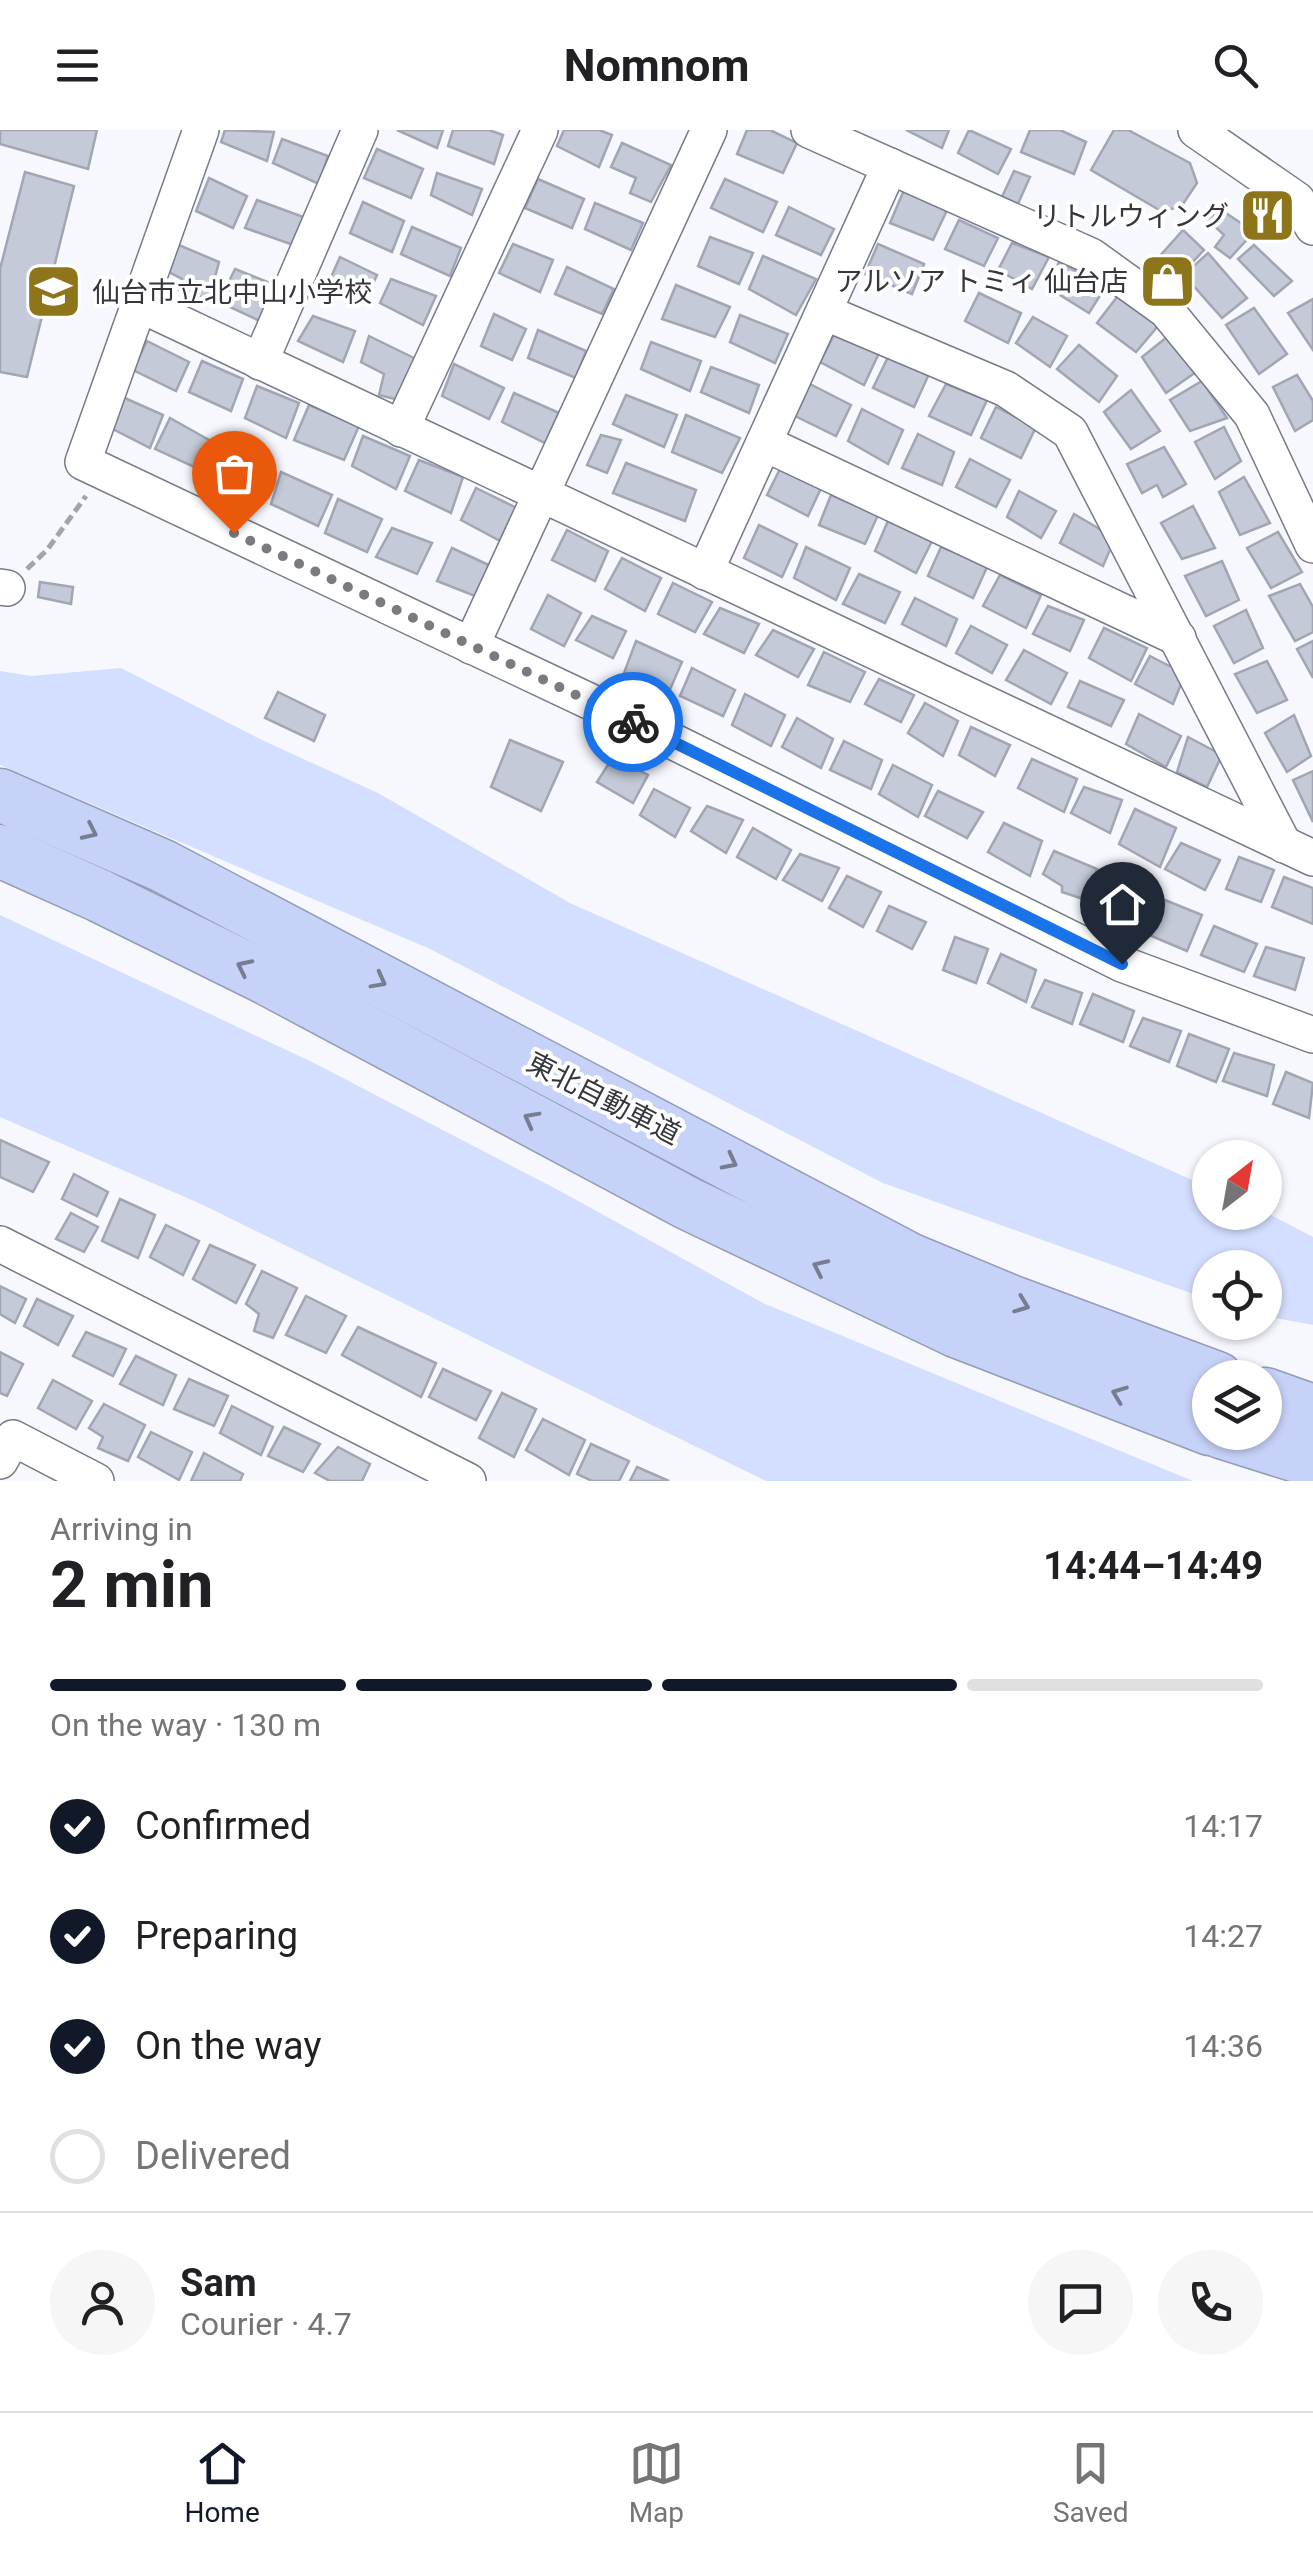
<!DOCTYPE html>
<meta charset="utf-8">
<style>
:root{--surface:#fff;--page:#f6f6f6;--text:#202124;--muted:#757577;--line:#e0e0e0;--accent:#111827}
body{margin:0;font-family:Roboto,"Noto Sans JP",sans-serif;background:var(--page);color:var(--text);height:100vh;display:flex;flex-direction:column;font-size:38px;white-space:nowrap}
*{box-sizing:border-box;margin:0}
p{font-size:32px;color:var(--muted)}
.icon{flex:none;width:55px;height:55px;fill:none;stroke:currentColor;stroke-width:2;stroke-linecap:round;stroke-linejoin:round}
.map{position:relative;height:1351px;overflow:hidden}
.panel{display:flex;flex-direction:column;background:var(--surface);flex:1}
.panel>*{flex:none}
.needle{width:65px;rotate:31deg}
.controls{position:absolute;left:1192px;top:1010px;display:grid;gap:20px}
.controls a{display:grid;place-items:center;width:90px;height:90px;border-radius:50%;background:var(--surface);box-shadow:0 2px 8px #0004;font-size:50px}
.pin{position:absolute;display:grid;place-items:center;width:85px;height:85px;color:#fff;margin:-102px -42px;border-radius:50% 50% 50% 0;rotate:-45deg;box-shadow:0 0 10px #0007}
.pin .icon{rotate:45deg}
.courier{position:absolute;display:grid;place-items:center;width:100px;height:100px;margin:-50px;border:8px solid #1a73e8;border-radius:50%;background:#fff;color:#222;box-shadow:0 2px 12px #0007}
.overview em{font-style:normal;font-weight:700}
.overview div{display:flex;flex-direction:column-reverse}
.overview{display:flex;align-items:center;justify-content:space-between;height:170px;padding:0 50px}
h1{font-size:65px;font-weight:700;line-height:75px}
.bar{display:grid;grid-template-columns:repeat(4,1fr);gap:15px 10px;align-content:center;height:120px;padding:0 50px}
.bar i{height:12px;border-radius:8px;background:var(--line)}
.bar .on{background:var(--accent)}
.bar p{grid-column:span 4}
.line{display:flex;align-items:center;gap:25px;padding:0 50px;border-top:2px solid var(--line)}
.line div{flex:1}
.round{display:grid;place-items:center;flex:none;width:105px;height:105px;border-radius:52px;background:var(--page)}
ol{padding:0 50px;list-style:none}
li{display:flex;align-items:center;gap:30px;height:110px}
li p{margin-inline-start:auto}
li .icon{padding:10px;border-radius:50%;background:var(--accent);color:#fff;stroke-width:4}
li:last-child{color:var(--muted)}
li i{width:55px;height:55px;border:5px solid var(--line);border-radius:50%}
header{display:flex;justify-content:space-between;align-items:center;height:130px;padding:0 50px;background:var(--surface);font-size:45px;font-weight:700}
.dock{display:flex;justify-content:space-around;align-items:center;height:140px;border-top:2px solid var(--line);background:var(--surface);font-size:28px;color:var(--muted)}
.dock a{display:grid;justify-items:center;gap:5px}
.dock .on{color:var(--accent)}
.map>svg:first-child{display:block}
</style>
<header><svg class="icon" aria-label="menu" viewBox="0 0 24 24"><path d="M4 6h16M4 12h16M4 18h16"/></svg>Nomnom<svg class="icon" aria-label="search" viewBox="0 0 24 24"><circle cx="10" cy="10" r="6"/><path d="M15 15l6 6"/></svg></header>
<div class="map">
<svg width="1313" height="1351" viewBox="0 0 1313 1351">
<rect width="100%" height="100%" fill="#f6f8fe"/>
<!-- green -->
<g fill="#d4deff">
<polygon points="121,538 264,611 378,663 570,773 1210,1058 1210,1082 1265,1082 1313,1107 1313,1195 1265,1186 1265,1138 1210,1138 1210,1170 883,1053 430,819 0,635 0,541 31,546"/>
<polygon points="0,785 314,933 562,1062 763,1173 1193,1351 766,1351 201,1074 0,987"/>
</g>
<!-- building -->
<g fill="#c5cad9" stroke="#a1a5b4" stroke-width="2.5">
<polygon points="0,0 97,0 88,39 0,14"/>
<polygon points="225,0 274,2 267,31 221,12"/>
<polygon points="397,0 443,0 437,18"/>
<polygon points="453,0 489,0 503,5 494,34 448,16"/>
<polygon points="564,0 599,0 612,5 599,37 557,16"/>
<polygon points="747,0 770,0 797,13 783,43 737,24"/>
<polygon points="906,0 949,0 942,18"/>
<polygon points="969,0 1011,19 998,44 958,23"/>
<polygon points="1030,0 1060,0 1086,12 1074,44 1021,22"/>
<polygon points="1114,0 1128,0 1190,33 1197,53 1181,77 1161,81 1091,40"/>
<polygon points="282,9 328,26 319,54 273,33"/>
<polygon points="622,13 671,35 651,72 630,63 636,48 611,37"/>
<polygon points="377,19 423,39 411,68 364,48"/>
<polygon points="1014,41 1030,47 1016,78 1000,71"/>
<polygon points="25,42 74,56 27,247 0,242 0,139"/>
<polygon points="437,43 482,59 472,85 431,65"/>
<polygon points="209,48 247,66 233,98 196,81"/>
<polygon points="538,49 584,69 572,98 525,78"/>
<polygon points="725,49 777,72 763,102 711,78"/>
<polygon points="904,60 947,80 933,110 890,93"/>
<polygon points="257,70 306,88 296,116 245,98"/>
<polygon points="363,72 404,91 392,122 350,103"/>
<polygon points="595,73 643,93 631,120 585,99"/>
<polygon points="789,77 834,99 821,125 776,105"/>
<polygon points="1220,79 1254,102 1230,128 1215,117 1224,105 1209,91"/>
<polygon points="959,90 998,108 984,136 945,119"/>
<polygon points="412,97 461,118 450,146 401,124"/>
<polygon points="1183,100 1204,120 1170,156 1150,137"/>
<polygon points="710,107 753,123 739,154 698,136"/>
<polygon points="174,113 219,132 209,170 179,160 182,149 167,141"/>
<polygon points="1012,113 1049,127 1032,159 998,140"/>
<polygon points="513,114 553,130 540,162 499,143"/>
<polygon points="878,114 924,134 912,164 865,144"/>
<polygon points="1254,115 1292,151 1274,166 1238,129"/>
<polygon points="1208,123 1247,168 1222,188 1184,145"/>
<polygon points="763,126 816,149 796,185 749,159"/>
<polygon points="340,127 377,145 365,171 328,154"/>
<polygon points="1059,132 1106,156 1089,183 1047,157"/>
<polygon points="567,137 614,159 602,184 555,164"/>
<polygon points="235,139 275,155 262,192 219,172"/>
<polygon points="391,149 436,166 423,195 380,173"/>
<polygon points="676,155 730,177 715,207 662,189"/>
<polygon points="979,163 1021,183 1008,213 965,191"/>
<polygon points="1117,167 1158,196 1136,222 1097,193"/>
<polygon points="1313,169 1313,220 1288,183"/>
<polygon points="1254,178 1287,224 1259,244 1226,195"/>
<polygon points="494,184 526,199 512,230 481,216"/>
<polygon points="740,185 788,204 775,233 730,212"/>
<polygon points="313,186 355,201 343,232 298,211"/>
<polygon points="1033,187 1067,206 1050,237 1016,213"/>
<polygon points="538,200 586,221 576,248 528,228"/>
<polygon points="835,203 879,223 864,255 820,232"/>
<polygon points="369,206 416,229 399,270 379,265 384,244 361,232"/>
<polygon points="1167,207 1196,242 1166,263 1142,227"/>
<polygon points="147,211 189,232 176,261 133,240"/>
<polygon points="651,212 701,231 690,261 641,239"/>
<polygon points="1079,215 1117,246 1099,272 1057,239"/>
<polygon points="888,227 929,244 914,277 873,258"/>
<polygon points="202,231 243,249 231,281 189,262"/>
<polygon points="454,234 504,258 489,289 442,266"/>
<polygon points="711,237 759,255 749,283 701,262"/>
<polygon points="1297,245 1313,271 1313,290 1295,301 1273,257"/>
<polygon points="1202,251 1227,288 1190,301 1170,270"/>
<polygon points="808,253 851,275 836,306 793,285"/>
<polygon points="946,254 987,270 971,305 929,286"/>
<polygon points="257,256 299,273 286,308 245,288"/>
<polygon points="1131,260 1160,301 1131,319 1104,282"/>
<polygon points="514,263 559,283 545,313 502,292"/>
<polygon points="118,265 163,285 150,318 109,297"/>
<polygon points="626,265 677,285 664,317 613,294"/>
<polygon points="309,275 359,296 344,330 294,310"/>
<polygon points="996,277 1036,297 1021,328 981,308"/>
<polygon points="862,279 903,300 888,334 848,311"/>
<polygon points="686,285 740,308 722,343 672,322"/>
<polygon points="170,288 211,311 203,341 155,319"/>
<polygon points="1224,297 1241,331 1215,349 1195,312"/>
<polygon points="918,304 954,322 942,355 902,338"/>
<polygon points="601,305 621,310 607,343 587,335"/>
<polygon points="363,306 410,326 396,359 352,336"/>
<polygon points="233,313 273,334 259,369 216,348"/>
<polygon points="1164,317 1186,354 1163,367 1157,355 1142,363 1127,334"/>
<polygon points="970,329 1010,350 996,377 956,357"/>
<polygon points="419,330 463,347 451,383 405,361"/>
<polygon points="626,333 696,360 685,391 613,363"/>
<polygon points="781,337 822,356 808,386 767,365"/>
<polygon points="281,342 332,365 318,396 271,374"/>
<polygon points="1244,347 1270,393 1240,405 1219,362"/>
<polygon points="476,358 519,379 504,413 461,390"/>
<polygon points="1019,361 1056,381 1041,408 1007,387"/>
<polygon points="831,365 878,385 865,414 819,395"/>
<polygon points="338,369 382,389 367,422 325,403"/>
<polygon points="1193,376 1215,418 1182,429 1161,393"/>
<polygon points="1074,384 1115,408 1103,436 1060,413"/>
<polygon points="888,391 932,411 916,443 875,421"/>
<polygon points="759,395 797,414 782,447 744,428"/>
<polygon points="392,398 432,413 417,444 376,427"/>
<polygon points="567,400 608,421 595,451 552,430"/>
<polygon points="1278,402 1302,442 1271,458 1247,418"/>
<polygon points="806,417 850,438 836,470 794,448"/>
<polygon points="941,417 988,435 973,468 928,446"/>
<polygon points="452,418 493,437 480,468 437,451"/>
<polygon points="622,428 661,448 645,481 605,459"/>
<polygon points="1222,431 1239,470 1206,486 1185,446"/>
<polygon points="859,444 900,462 885,493 843,474"/>
<polygon points="1000,445 1041,465 1026,498 983,476"/>
<polygon points="40,452 73,457 71,474 38,467"/>
<polygon points="673,453 712,472 695,502 658,484"/>
<polygon points="1300,454 1313,477 1313,502 1295,511 1269,466"/>
<polygon points="548,465 581,483 564,516 531,499"/>
<polygon points="915,468 957,489 946,516 902,494"/>
<polygon points="1048,476 1084,490 1070,521 1033,504"/>
<polygon points="720,478 759,494 744,523 704,504"/>
<polygon points="1246,480 1263,518 1234,533 1214,496"/>
<polygon points="592,486 626,501 613,528 576,510"/>
<polygon points="971,496 1007,515 992,543 956,523"/>
<polygon points="1104,498 1147,518 1131,551 1089,528"/>
<polygon points="773,500 814,519 798,547 756,525"/>
<polygon points="636,511 682,532 668,564 624,543"/>
<polygon points="1313,511 1313,548 1297,519"/>
<polygon points="1024,520 1067,543 1051,574 1006,550"/>
<polygon points="824,522 865,542 850,572 808,555"/>
<polygon points="1150,526 1185,544 1173,574 1135,554"/>
<polygon points="1267,531 1287,570 1257,583 1235,544"/>
<polygon points="692,538 735,560 723,586 680,566"/>
<polygon points="879,549 914,565 901,592 865,574"/>
<polygon points="1080,551 1124,570 1111,596 1068,577"/>
<polygon points="278,562 325,585 314,611 265,588"/>
<polygon points="745,564 785,585 771,616 732,595"/>
<polygon points="925,573 958,591 943,626 908,603"/>
<polygon points="1139,584 1181,606 1166,637 1126,614"/>
<polygon points="1294,585 1311,626 1287,642 1265,603"/>
<polygon points="797,588 833,609 821,638 782,617"/>
<polygon points="971,597 1010,615 995,646 959,625"/>
<polygon points="1188,607 1222,625 1207,657 1177,642"/>
<polygon points="510,610 563,632 541,681 491,657"/>
<polygon points="844,611 882,630 871,659 830,640"/>
<polygon points="613,627 648,645 633,673 597,652"/>
<polygon points="1032,629 1077,649 1064,682 1018,658"/>
<polygon points="893,635 932,655 918,687 879,664"/>
<polygon points="1313,641 1313,692 1293,650"/>
<polygon points="1084,657 1122,670 1110,703 1071,683"/>
<polygon points="654,659 690,678 675,707 640,685"/>
<polygon points="938,661 983,682 967,708 925,686"/>
<polygon points="707,676 743,690 726,723 691,701"/>
<polygon points="1135,679 1176,698 1160,737 1119,714"/>
<polygon points="1004,693 1042,711 1030,746 988,722"/>
<polygon points="753,698 791,720 776,749 737,727"/>
<polygon points="1181,713 1220,730 1205,760 1165,739"/>
<polygon points="1054,721 1097,739 1086,770 1062,762 1062,756 1043,744"/>
<polygon points="800,724 839,738 822,771 783,750"/>
<polygon points="1239,727 1274,740 1261,772 1226,759"/>
<polygon points="1110,743 1146,760 1133,790 1096,771"/>
<polygon points="847,746 881,762 863,797 829,778"/>
<polygon points="1284,747 1313,758 1313,794 1272,777"/>
<polygon points="1155,766 1202,785 1187,821 1142,802"/>
<polygon points="889,776 926,792 912,819 877,801"/>
<polygon points="1214,796 1257,814 1244,842 1201,825"/>
<polygon points="955,807 988,819 976,853 943,840"/>
<polygon points="1266,817 1304,828 1295,860 1254,846"/>
<polygon points="1001,824 1036,840 1026,872 988,853"/>
<polygon points="1045,850 1082,863 1072,894 1032,877"/>
<polygon points="1093,864 1134,881 1123,912 1080,894"/>
<polygon points="1143,888 1181,901 1169,932 1130,916"/>
<polygon points="1189,904 1229,919 1216,952 1177,936"/>
<polygon points="1234,923 1274,935 1267,966 1223,951"/>
<polygon points="1286,942 1313,953 1309,988 1273,974"/>
<polygon points="0,1010 49,1032 33,1062 0,1047"/>
<polygon points="74,1044 108,1062 97,1086 62,1069"/>
<polygon points="120,1069 155,1085 138,1128 102,1111"/>
<polygon points="71,1083 98,1097 84,1122 56,1109"/>
<polygon points="166,1095 199,1111 183,1145 150,1127"/>
<polygon points="210,1115 255,1135 236,1173 193,1149"/>
<polygon points="262,1141 297,1158 273,1208 254,1201 259,1184 246,1174"/>
<polygon points="0,1156 26,1169 15,1193 0,1184"/>
<polygon points="306,1166 346,1186 326,1223 286,1205"/>
<polygon points="37,1169 73,1186 58,1215 24,1196"/>
<polygon points="358,1197 436,1233 421,1267 342,1225"/>
<polygon points="86,1202 126,1219 113,1246 73,1226"/>
<polygon points="0,1222 23,1234 7,1266 0,1263"/>
<polygon points="136,1226 176,1245 163,1275 120,1254"/>
<polygon points="443,1239 491,1261 476,1290 429,1267"/>
<polygon points="189,1249 228,1266 214,1296 174,1279"/>
<polygon points="53,1250 92,1271 76,1299 38,1278"/>
<polygon points="502,1263 536,1279 514,1327 479,1308"/>
<polygon points="104,1274 145,1295 128,1331 98,1318 103,1307 89,1298"/>
<polygon points="232,1276 273,1297 261,1325 220,1303"/>
<polygon points="543,1289 585,1310 569,1345 526,1320"/>
<polygon points="284,1297 320,1314 303,1342 268,1326"/>
<polygon points="151,1302 192,1322 179,1350 138,1327"/>
<polygon points="591,1314 629,1331 619,1351 592,1351 577,1344"/>
<polygon points="338,1317 370,1334 362,1351 330,1351 315,1343"/>
<polygon points="204,1323 243,1344 240,1351 191,1351"/>
<polygon points="637,1337 669,1351 630,1351"/>
</g>
<g fill="none" stroke-linecap="round" stroke-linejoin="round">
<defs>
<g id="minor">
<polyline points="201,0 83,332 648,599 1122,834 1313,905"/>
<polyline points="809,0 1091,126 1166,180 1252,285 1313,415"/>
<polyline points="1196,0 1297,70 1313,97"/>
<polyline points="139,174 1313,728"/>
<polyline points="824,182 1006,259 1070,302 1284,715"/>
<polyline points="260,232 360,0"/>
<polyline points="401,299 540,0"/>
<polyline points="764,313 1178,508"/>
<polyline points="705,442 890,36"/>
<polyline points="0,457 7,458"/>
<polyline points="471,516 709,0"/>
<polyline points="0,1114 468,1351"/>
<polyline points="0,1331 13,1308 96,1351"/>
</g>
<g id="highway">
<polyline points="0,665 163,736 911,1130 1010,1171 1217,1248"/>
<polyline points="0,721 100,766 264,847 689,1074 956,1201 1210,1299"/>
<polyline points="1265,1264 1313,1281"/>
<polyline points="1221,1302 1313,1331"/>
</g>
</defs>
<!-- minor casing -->
<use href="#minor" stroke="#777b89" stroke-width="38"/>
<!-- highway casing -->
<use href="#highway" stroke="#949cb7" stroke-width="55"/>
<!-- path -->
<polyline stroke="#a2a4aa" stroke-width="5" stroke-dasharray="10 5" stroke-linecap="butt" points="27,439 47,420 86,366"/>
<!-- minor -->
<use href="#minor" stroke="#fff" stroke-width="35"/>
<!-- highway -->
<use href="#highway" stroke="#c7d2f8" stroke-width="52"/>
</g>
<!-- one-way arrows -->
<defs><path id="oneway-chevron" d="M-2-3.5L2.5 0L-2 3.5" fill="none" stroke-width="1.6" stroke-linecap="round" stroke-linejoin="round" transform="scale(2.5)"/></defs>
<g stroke="#777d91">
<use href="#oneway-chevron" transform="translate(90 702) rotate(25)"/>
<use href="#oneway-chevron" transform="translate(244 837) rotate(-154)"/>
<use href="#oneway-chevron" transform="translate(379 851) rotate(28)"/>
<use href="#oneway-chevron" transform="translate(531 989) rotate(-152)"/>
<use href="#oneway-chevron" transform="translate(730 1032) rotate(27)"/>
<use href="#oneway-chevron" transform="translate(820 1137) rotate(-155)"/>
<use href="#oneway-chevron" transform="translate(1022 1175) rotate(21)"/>
<use href="#oneway-chevron" transform="translate(1119 1264) rotate(-159)"/>
</g>
<g fill="none" stroke-linecap="round" stroke-linejoin="round">
<!-- done -->
<polyline stroke="#797b81" stroke-width="10" stroke-dasharray="0 18" points="234,403 633,592"/>
<!-- route -->
<polyline stroke="#1a73e8" stroke-width="12" points="633,592 1122,834"/>
</g>
<!-- icons -->
<defs>
<symbol id="restaurant-square" viewBox="-11 -11 22 22"><rect x="-9" y="-9" width="18" height="18" rx="4" fill="#8e751a" stroke="#fff"/><path d="M-5-6h1v4h1v-4h1v4h1v-4h1v5L-1.5 .5V6h-2V.5L-5-1ZM5-6V6H3V1.5H1.5Q1.5-4 5-6Z" fill="#fff"/></symbol>
<symbol id="shop-square" viewBox="-11 -11 22 22"><rect x="-9" y="-9" width="18" height="18" rx="4" fill="#8e751a" stroke="#fff"/><path d="M-5-2.5h2.3a2.7 3.5 0 0 1 5.4 0H5L5.5 6h-11ZM-1.5-2.5h3a1.5 2.3 0 0 0-3 0Z" fill="#fff"/></symbol>
<symbol id="school-square" viewBox="-11 -11 22 22"><rect x="-9" y="-9" width="18" height="18" rx="4" fill="#8e751a" stroke="#fff"/><path d="M0-5L7-2L0 1L-7-2ZM-4 1L0 2.5L4 1V4Q0 6-4 4Z" fill="#fff"/></symbol>
</defs>
<g fill-rule="evenodd">
<use href="#restaurant-square" x="1236" y="54" width="63" height="63"/>
<use href="#shop-square" x="1136" y="120" width="63" height="63"/>
<use href="#school-square" x="22" y="130" width="63" height="63"/>
</g>
<g text-anchor="middle" stroke-width="8" stroke-linejoin="round" paint-order="stroke">
<!-- poi labels -->
<g font-size="28" fill="#35373d" stroke="#fff" text-anchor="end">
<text x="1229" y="96">リトルウィング</text>
<text x="1128" y="161">アルソア トミィ 仙台店</text>
<text x="92" y="172" text-anchor="start">仙台市立北中山小学校</text>
</g>
<!-- street labels -->
<g font-size="28" fill="#35373d" stroke="#fff">
<text transform="translate(604 968) rotate(27)" y="10">東北自動車道</text>
</g>
</g>
</svg>
<div class="controls">
<a><svg class="needle" viewBox="-14 -14 28 28"><path d="M0-13l5 13h-10z" fill="#e53935"/><path d="M0 13l5-13h-10z" fill="#757577"/></svg></a>
<a><svg class="icon" aria-label="locate" viewBox="0 0 24 24"><circle cx="12" cy="12" r="6"/><path d="M12 2v4M12 18v4M2 12h4M18 12h4"/></svg></a>
<a><svg class="icon" aria-label="layers" viewBox="0 0 24 24"><path d="M12 4l9 5-9 5-9-5zM3 14l9 5 9-5"/></svg></a>
</div>
<div class="pin" style="left:234px;top:403px;background:#ea580c"><svg class="icon" aria-label="bag" viewBox="0 0 24 24"><path d="M5 8h14l-1 12H6zM9 8a3 3 0 0 1 6 0"/></svg></div>
<div class="pin" style="left:1122px;top:834px;background:#1f2937"><svg class="icon" aria-label="home" viewBox="0 0 24 24"><path d="M3 11l9-7 9 7M6 9v11h12V9"/></svg></div>
<div class="courier" style="left:633px;top:592px"><svg class="icon" aria-label="bike" viewBox="0 0 24 24"><circle cx="6" cy="16" r="4"/><circle cx="18" cy="16" r="4"/><path d="M6 16l4-8h5l3 8M10 8l3 8H6M13 5h3"/></svg></div>
</div>
<section class="panel">
<div class="overview"><div><h1>2 min</h1><p>Arriving in</p></div><em>14:44–14:49</em></div>
<div class="bar"><i class="on"></i><i class="on"></i><i class="on"></i><i></i><p>On the way · 130 m</p></div>
<ol>
<li><svg class="icon" aria-label="check" viewBox="0 0 24 24"><path d="M5 12l5 5 9-10"/></svg>Confirmed<p>14:17</p></li>
<li><svg class="icon" aria-label="check" viewBox="0 0 24 24"><path d="M5 12l5 5 9-10"/></svg>Preparing<p>14:27</p></li>
<li><svg class="icon" aria-label="check" viewBox="0 0 24 24"><path d="M5 12l5 5 9-10"/></svg>On the way<p>14:36</p></li>
<li><i></i>Delivered</li>
</ol>
<div class="line" style="height:180px"><a class="round"><svg class="icon" aria-label="person" viewBox="0 0 24 24"><circle cx="12" cy="8" r="4"/><path d="M4 21q1-7 8-7t8 7"/></svg></a><div><b>Sam</b><p>Courier · 4.7</p></div><a class="round"><svg class="icon" aria-label="chat" viewBox="0 0 24 24"><path d="M4 5h16v11H9l-5 4z"/></svg></a><a class="round"><svg class="icon" aria-label="phone" viewBox="0 0 24 24"><path d="M5 4h4l2 5-3 2q2 4 5 5l2-3 5 2v4C11 20 4 13 5 4z"/></svg></a></div>
</section>
<nav class="dock">
<a class="on"><svg class="icon" aria-label="home" viewBox="0 0 24 24"><path d="M3 11l9-7 9 7M6 9v11h12V9"/></svg>Home</a>
<a><svg class="icon" aria-label="map" viewBox="0 0 24 24"><path d="M3 6l6-2 6 2 6-2v14l-6 2-6-2-6 2zM9 4v14M15 6v14"/></svg>Map</a>
<a><svg class="icon" aria-label="saved" viewBox="0 0 24 24"><path d="M7 4h10v16l-5-4-5 4z"/></svg>Saved</a>
</nav>
